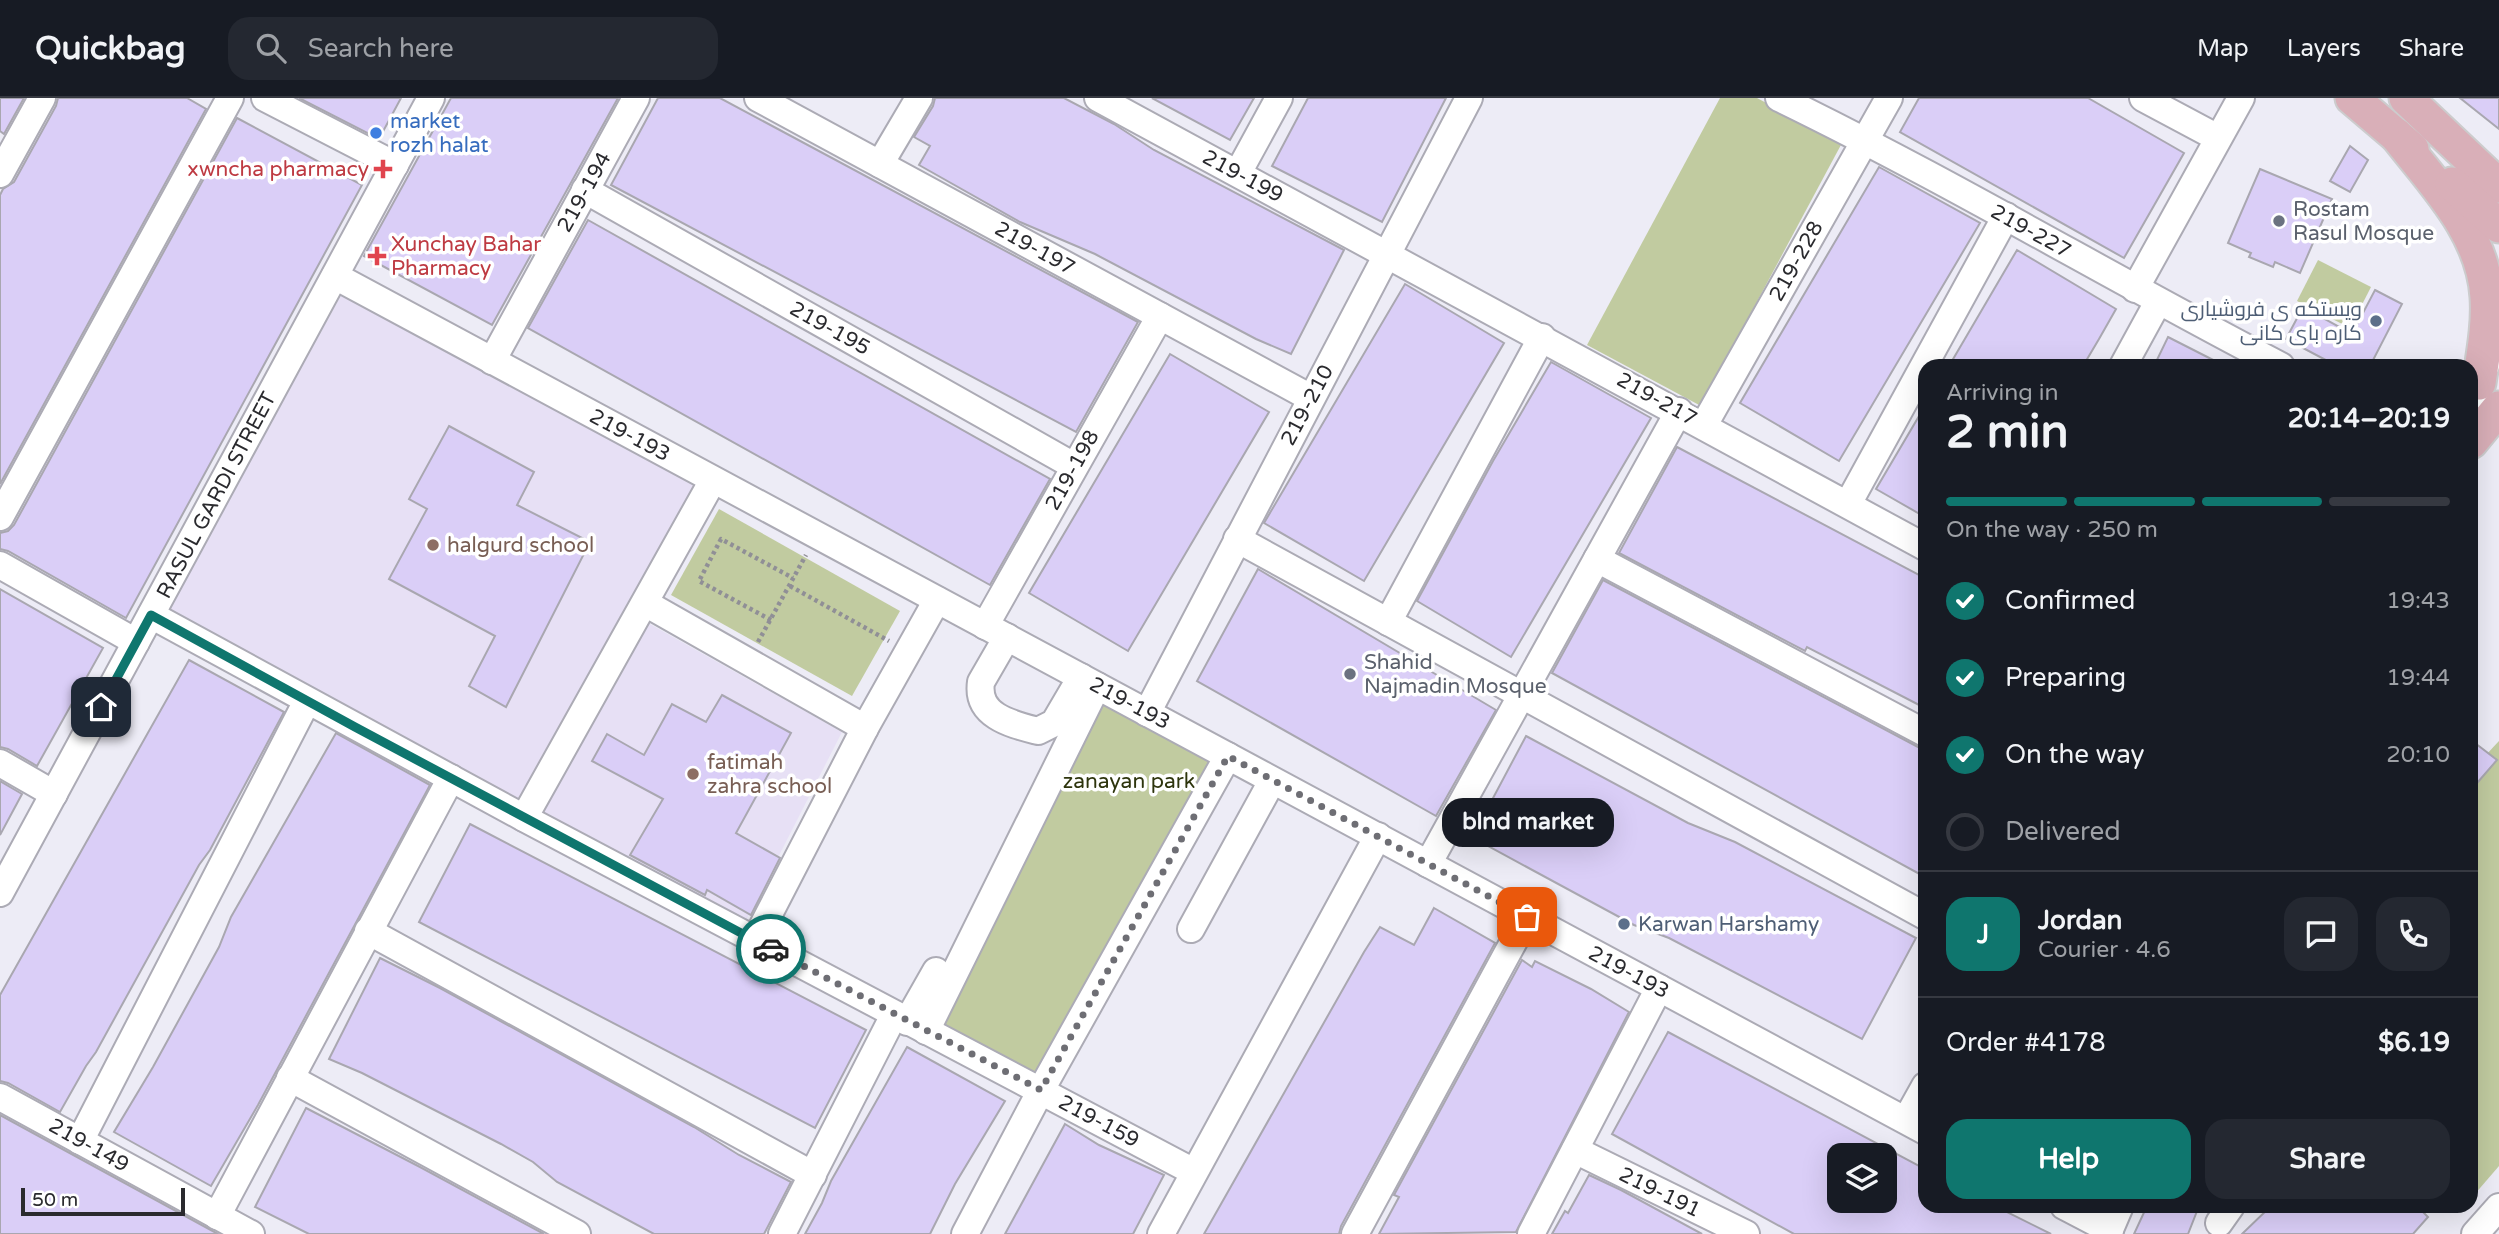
<!DOCTYPE html>
<meta charset="utf-8">
<style>
:root{--surface:#171b24;--page:#242831;--text:#f1f3f6;--muted:#9ea1a6;--line:#363941;--accent:#0f766e}
body{margin:0;font-family:"Varela Round",Cairo,sans-serif;background:var(--page);color:var(--text);height:100vh;display:flex;flex-direction:column;font-size:26px;white-space:nowrap}
*{box-sizing:border-box;margin:0}
p{font-size:23px;color:var(--muted)}
.icon{flex:none;width:38px;height:38px;fill:none;stroke:currentColor;stroke-width:2;stroke-linecap:round;stroke-linejoin:round}
.map{position:relative;flex:1;overflow:hidden}
.drawer{position:absolute;left:1918px;top:261px;width:560px;height:854px;display:flex;flex-direction:column;background:var(--surface);border-radius:21px;box-shadow:0 7px 28px #0002}
.drawer>*{flex:none}
.buttons{position:absolute;left:1827px;top:1045px;display:grid;gap:14px}
.buttons a{display:grid;place-items:center;width:70px;height:70px;border-radius:14px;background:var(--surface);box-shadow:0 7px 28px #0002;font-size:35px}
.scale{position:absolute;left:21px;bottom:18px;width:164px;box-sizing:border-box;padding-left:7px;border:4px solid #2a2a2e;border-top:0;font-size:19px;line-height:24px;white-space:nowrap;color:#2a2a2e;-webkit-text-stroke:5px #fff;paint-order:stroke}
.pin{position:absolute;display:grid;place-items:center;width:60px;height:60px;color:#fff;margin:-30px;border-radius:14px;box-shadow:0 4px 10px #0006}
.courier{position:absolute;display:grid;place-items:center;width:70px;height:70px;margin:-35px;border:5px solid #0f766e;border-radius:50%;background:#fff;color:#222;box-shadow:0 2px 9px #0007}
.bubble{position:absolute;height:49px;border-radius:21px;background:var(--surface);box-shadow:0 7px 28px #0002;font-size:23px;font-weight:700;line-height:49px;text-align:center}
.head em{font-style:normal;font-weight:700}
.head div{display:flex;flex-direction:column-reverse}
.head{display:flex;align-items:center;justify-content:space-between;height:119px;padding:0 28px}
h1{font-size:46px;font-weight:700;line-height:52px}
.bar{display:grid;grid-template-columns:repeat(4,1fr);gap:10px 7px;align-content:center;height:84px;padding:0 28px}
.bar i{height:9px;border-radius:5px;background:var(--line)}
.bar .current{background:var(--accent)}
.bar p{grid-column:span 4}
.line{display:flex;align-items:center;gap:18px;padding:0 28px;border-top:2px solid var(--line)}
.line div{flex:1}
.round{display:grid;place-items:center;flex:none;width:74px;height:74px;border-radius:21px;background:var(--page)}
ol{padding:0 28px;list-style:none}
li{display:flex;align-items:center;gap:21px;height:77px}
li p{margin-inline-start:auto}
li .icon{padding:7px;border-radius:50%;background:var(--accent);color:#fff;stroke-width:4}
li:last-child{color:var(--muted)}
li i{width:38px;height:38px;border:4px solid var(--line);border-radius:50%}
.primary-button{display:flex;gap:14px;margin-top:auto;padding:14px 28px}
.primary-button a{flex:1;height:80px;border-radius:21px;background:var(--accent);color:#fff;font-size:28px;font-weight:700;line-height:80px;text-align:center}
.primary-button a+a{background:var(--page);color:var(--text)}
header{display:flex;align-items:center;gap:42px;box-sizing:border-box;height:98px;padding:0 35px;background:var(--surface);border-bottom:2px solid var(--line)}
header strong{font-size:33px}
nav{display:flex;gap:38px;margin-inline-start:auto;font-size:24px}
.search{width:490px;height:63px;background:var(--page);display:flex;align-items:center;gap:18px;box-sizing:border-box;padding:0 24px;border-radius:21px;color:var(--muted);font-size:26px}
.map>svg:first-child{display:block}
</style>
<header>
<strong>Quickbag</strong>
<div class="search"><svg class="icon" aria-label="search" viewBox="0 0 24 24"><circle cx="10" cy="10" r="6"/><path d="M15 15l6 6"/></svg>Search here</div>
<nav><a>Map</a><a>Layers</a><a>Share</a></nav>
</header>
<div class="map">
<svg width="2499" height="1136" viewBox="0 0 2499 1136">
<rect width="100%" height="100%" fill="#edecf6"/>
<!-- education -->
<g fill="#e7e0f5">
<polygon points="343,194 700,380 520,709 165,515"/>
<polygon points="648,525 842,634 744,826 541,717"/>
</g>
<!-- green -->
<g fill="#c1cba0">
<polygon points="1720,0 1757,0 1842,45 1701,308 1587,247"/>
<polygon points="2318,162 2371,189 2350,230 2297,203"/>
<polygon points="719,411 900,513 852,598 671,497"/>
<polygon points="1097,588 1223,655 1040,980 937,930"/>
<polygon points="2499,643 2499,1068 2474,1097 2471,1095 2471,673"/>
</g>
<!-- building -->
<g fill="#dacef7" stroke="#a9a7b0" stroke-width="2" fill-rule="evenodd">
<polygon points="0,0 24,0 4,36 0,33"/>
<polygon points="58,0 187,0 206,11 0,386 0,97 3,91 14,84 56,8"/>
<polygon points="299,0 401,0 379,41"/>
<polygon points="451,0 618,0 492,227 364,158"/>
<polygon points="658,0 720,0 1138,224 1076,334 611,87"/>
<polygon points="935,0 1064,0 1114,26 1154,52 1344,152 1291,256 1256,241 1095,156 1020,124 919,67 930,48 914,39 933,8"/>
<polygon points="1152,0 1254,0 1230,42"/>
<polygon points="1308,0 1446,0 1382,124 1272,68"/>
<polygon points="1919,0 2088,0 2184,55 2124,160 1900,34"/>
<polygon points="2460,0 2499,0 2499,31"/>
<polygon points="237,20 362,87 126,520 8,453 0,451 0,435 8,433 14,427"/>
<polygon points="2350,48 2368,62 2350,94 2330,83"/>
<polygon points="1879,69 1980,125 1839,363 1740,305"/>
<polygon points="2260,71 2332,101 2300,175 2275,164 2273,169 2249,159 2251,155 2228,145"/>
<polygon points="588,122 1050,381 990,487 528,230"/>
<polygon points="2017,152 2116,211 2099,241 2083,268 1949,268"/>
<polygon points="1405,186 1504,245 1364,483 1264,425"/>
<polygon points="2375,192 2402,206 2370,268 2337,268 2286,241 2303,209 2352,236"/>
<polygon points="2168,239 2225,268 2154,268"/>
<polygon points="1170,256 1269,314 1128,553 1029,495"/>
<polygon points="1551,264 1651,320 1511,559 1417,503 1493,363"/>
<polygon points="1925,308 1925,419 1876,391"/>
<polygon points="449,328 534,374 517,407 590,444 506,609 469,588 495,538 389,481 427,411 409,401"/>
<polygon points="1677,349 1925,480 1925,610 1807,549 1805,553 1619,455"/>
<polygon points="1258,471 1496,612 1436,718 1197,583"/>
<polygon points="1603,482 1918,649 1925,651 1925,779 1552,575"/>
<polygon points="0,491 103,550 37,668 8,651 0,649"/>
<polygon points="189,562 284,614 210,752 199,767 96,954 86,968 60,1014 8,985 0,983 0,897"/>
<polygon points="722,597 791,635 736,735 780,760 751,817 707,792 705,797 630,757 663,701 592,663 607,636 644,657 672,606 706,624"/>
<polygon points="336,635 430,687 258,1007 211,1088 114,1034 153,969 219,849 231,819"/>
<polygon points="1526,638 1688,725 1735,744 1916,840 1862,941 1669,840 1634,827 1475,741 1475,734"/>
<polygon points="2471,642 2497,662 2471,692"/>
<polygon points="0,683 22,696 0,737"/>
<polygon points="470,726 866,932 815,1030 419,824"/>
<polygon points="1434,810 1495,845 1341,1128 1339,1136 1204,1136 1364,854 1380,829 1414,847"/>
<polygon points="380,860 440,890 694,1029 739,1057 791,1084 764,1136 654,1136 557,1084 533,1064 501,1046 362,975 329,961"/>
<polygon points="1522,862 1532,869 1535,863 1591,891 1629,914 1516,1134 1379,1136 1399,1099 1394,1097"/>
<path d="M1668,934L1925,1071V1108H1995L2051,1136H1794L1612,1036ZM1839,1057H1885V1102H1839Z"/>
<polygon points="907,949 1005,1003 955,1086 930,1136 805,1136 822,1105 831,1083"/>
<polygon points="306,1010 420,1069 544,1136 309,1136 255,1109"/>
<polygon points="0,1017 209,1131 218,1136 0,1136"/>
<polygon points="1065,1026 1099,1047 1164,1077 1133,1136 1005,1136"/>
<polygon points="1589,1077 1621,1092 1702,1136 1552,1136 1565,1113 1568,1115"/>
<polygon points="2147,1108 2199,1108 2188,1136 2134,1136"/>
<polygon points="2271,1108 2417,1108 2428,1119 2413,1136 2242,1136"/>
</g>
<g fill="none" stroke-linecap="round" stroke-linejoin="round">
<defs>
<g id="minor">
<polyline points="265,0 395,67"/>
<polyline points="758,0 1311,300"/>
<polyline points="1098,0 1925,449"/>
<path d="M1779,0C1950,83 2113,181 2281,268"/>
<polyline points="2143,0 2218,40"/>
<polyline points="880,66 919,0"/>
<polyline points="1238,75 1279,0"/>
<polyline points="0,76 42,0"/>
<polyline points="585,92 1074,368"/>
<polyline points="335,178 1925,1033"/>
<polyline points="2135,191 2241,0"/>
<polyline points="492,263 636,0"/>
<polyline points="2123,268 2158,204"/>
<polyline points="2471,305 2486,267"/>
<polyline points="1704,327 1889,0"/>
<polyline points="1848,406 2006,118"/>
<polyline points="0,419 230,0"/>
<polyline points="1237,441 1925,818"/>
<polyline points="1597,461 1925,635"/>
<polyline points="0,467 136,544"/>
<polyline points="645,505 865,630"/>
<polyline points="151,517 524,720 1194,1074"/>
<polyline points="1388,524 1542,239"/>
<polyline points="985,528 1160,218"/>
<path d="M1007,539L981,584C976,618 1011,626 1038,633L1054,625L1081,579"/>
<polyline points="1147,615 1469,0"/>
<polyline points="0,665 54,696"/>
<polyline points="524,720 713,382"/>
<polyline points="1428,766 1679,313"/>
<polyline points="0,795 431,0"/>
<polyline points="1191,831 1272,683"/>
<polyline points="368,833 813,1077"/>
<polyline points="755,843 865,630 937,502"/>
<polyline points="907,924 936,873"/>
<polyline points="926,933 1097,588"/>
<polyline points="290,980 577,1136"/>
<polyline points="0,999 251,1136"/>
<polyline points="1906,1022 1925,988"/>
<polyline points="80,1043 307,603"/>
<polyline points="1575,1052 1746,1136"/>
<polyline points="2064,1108 2110,1132"/>
<polyline points="217,1118 451,680"/>
<polyline points="2219,1125 2231,1108"/>
<polyline points="782,1136 894,917"/>
<polyline points="965,1136 1041,992 1228,658"/>
<polyline points="1161,1136 1378,738"/>
<polyline points="1355,1136 1527,819"/>
<polyline points="1531,1136 1659,890"/>
<polyline points="2108,1136 2120,1108"/>
<polyline points="2475,1136 2499,1109"/>
</g>
<g id="major">
<polyline points="2352,0 2412,51"/>
<polyline points="2406,0 2499,88"/>
<path d="M2396,37C2434,86 2483,134 2487,199C2489,227 2483,257 2479,285"/>
<polyline points="2452,86 2499,128"/>
<polyline points="2471,344 2499,310"/>
</g>
</defs>
<!-- minor casing -->
<use href="#minor" stroke="#acabb5" stroke-width="30"/>
<!-- major casing -->
<use href="#major" stroke="#cccccd" stroke-width="37"/>
<!-- path -->
<g stroke="#908f96" stroke-width="4.5" stroke-dasharray="3.5 3.5" stroke-linecap="butt">
<polyline points="790,488 889,543"/>
<polyline points="771,522 699,483 721,441 793,480"/>
<polyline points="758,544 806,457"/>
</g>
<!-- minor -->
<use href="#minor" stroke="#fff" stroke-width="26"/>
<!-- major -->
<use href="#major" stroke="#d9afb8" stroke-width="33"/>
</g>
<g fill="none" stroke-linecap="round" stroke-linejoin="round">
<!-- done -->
<polyline stroke="#6e6e74" stroke-width="7" stroke-dasharray="0 12.6" points="771,851 1041,992 1228,658 1527,819"/>
<!-- route -->
<polyline stroke="#0f766e" stroke-width="9" points="101,609 151,517 355,629 771,851"/>
</g>
<!-- markers -->
<circle fill="#3f7fe0" stroke="#fff" stroke-width="2.5" cx="376" cy="35" r="7"/>
<g fill="#e0444e" stroke="#fff" stroke-width="2.5">
<path d="M379.5 60.5h7v7h7v7h-7v7h-7v-7h-7v-7h7z"/>
<path d="M373.5 147.5h7v7h7v7h-7v7h-7v-7h-7v-7h7z"/>
</g>
<g fill="#6b7280" stroke="#fff" stroke-width="2.5">
<circle cx="2279" cy="123" r="7"/>
<circle cx="1350" cy="576" r="7"/>
</g>
<g fill="#5c6f8a" stroke="#fff" stroke-width="2.5">
<circle cx="2376" cy="223" r="7"/>
<circle cx="1624" cy="826" r="7"/>
</g>
<g fill="#8d6e63" stroke="#fff" stroke-width="2.5">
<circle cx="433" cy="447" r="7"/>
<circle cx="693" cy="676" r="7"/>
</g>
<g text-anchor="middle" stroke-width="7" stroke-linejoin="round" paint-order="stroke">
<!-- shop labels -->
<g font-size="21" fill="#366cbe" stroke="#fff" text-anchor="start">
<text x="390" y="30">market<tspan x="390" dy="24">rozh halat</tspan></text>
</g>
<!-- health labels -->
<g font-size="21" fill="#be3a42" stroke="#fff" text-anchor="end">
<text x="369" y="78">xwncha pharmacy</text>
<text x="391" y="153" text-anchor="start">Xunchay Bahar<tspan x="391" dy="24">Pharmacy</tspan></text>
</g>
<!-- street labels -->
<g font-size="21" fill="#2a2a2e" stroke="#fff">
<text transform="translate(1243 78) rotate(28)" y="7">219-199</text>
<text transform="translate(584 94) rotate(-61)" y="7">219-194</text>
<text transform="translate(2031 133) rotate(29)" y="7">219-227</text>
<text transform="translate(1035 150) rotate(29)" y="7">219-197</text>
<text transform="translate(1796 163) rotate(-61)" y="7">219-228</text>
<text transform="translate(830 230) rotate(29)" y="7">219-195</text>
<text transform="translate(1657 301) rotate(29)" y="7">219-217</text>
<text transform="translate(1307 307) rotate(-62)" y="7">219-210</text>
<text transform="translate(630 337) rotate(28)" y="7">219-193</text>
<text transform="translate(1072 372) rotate(-61)" y="7">219-198</text>
<text transform="translate(216 397) rotate(-62)" y="7">RASUL GARDI STREET</text>
<text transform="translate(1130 605) rotate(28)" y="7">219-193</text>
<text transform="translate(1629 874) rotate(28)" y="7">219-193</text>
<text transform="translate(1099 1023) rotate(28)" y="7">219-159</text>
<text transform="translate(89 1047) rotate(29)" y="7">219-149</text>
<text transform="translate(1660 1094) rotate(26)" y="7">219-191</text>
</g>
<!-- worship labels -->
<g font-size="21" fill="#5b616d" stroke="#fff" text-anchor="start">
<text x="2293" y="118">Rostam<tspan x="2293" dy="24">Rasul Mosque</tspan></text>
<text x="1364" y="571">Shahid<tspan x="1364" dy="24">Najmadin Mosque</tspan></text>
</g>
<!-- service labels -->
<g font-size="21" fill="#4e5e75" stroke="#fff" text-anchor="end">
<text x="2362" y="218">ويستكه ى فروشيارى<tspan x="2362" dy="24">كاره باى كانى</tspan></text>
<text x="1638" y="833" text-anchor="start">Karwan Harshamy</text>
</g>
<!-- education labels -->
<g font-size="21" fill="#785e54" stroke="#fff" text-anchor="start">
<text x="447" y="454">halgurd school</text>
<text x="707" y="671">fatimah<tspan x="707" dy="24">zahra school</tspan></text>
</g>
<!-- park labels -->
<g font-size="21" fill="#2e350d" stroke="#fff">
<text x="1129" y="690">zanayan park</text>
</g>
</g>
</svg>
<div class="buttons">
<a><svg class="icon" aria-label="layers" viewBox="0 0 24 24"><path d="M12 4l9 5-9 5-9-5zM3 14l9 5 9-5"/></svg></a>
</div>
<div class="scale">50 m</div>
<div class="pin" style="left:1527px;top:819px;background:#ea580c"><svg class="icon" aria-label="bag" viewBox="0 0 24 24"><path d="M5 8h14l-1 12H6zM9 8a3 3 0 0 1 6 0"/></svg></div>
<div class="pin" style="left:101px;top:609px;background:#1f2937"><svg class="icon" aria-label="home" viewBox="0 0 24 24"><path d="M3 11l9-7 9 7M6 9v11h12V9"/></svg></div>
<div class="courier" style="left:771px;top:851px"><svg class="icon" aria-label="car" viewBox="0 0 24 24"><path d="M5 17H2v-5l4-1 3-4h7l3 4 3 1v5h-3M9 17h6M6 11h13"/><circle cx="7" cy="17" r="2"/><circle cx="17" cy="17" r="2"/></svg></div>
<div class="bubble" style="left:1442px;top:700px;width:172px">blnd market</div>
<section class="drawer">
<div class="head"><div><h1>2 min</h1><p>Arriving in</p></div><em>20:14–20:19</em></div>
<div class="bar"><i class="current"></i><i class="current"></i><i class="current"></i><i></i><p>On the way · 250 m</p></div>
<ol>
<li><svg class="icon" aria-label="check" viewBox="0 0 24 24"><path d="M5 12l5 5 9-10"/></svg>Confirmed<p>19:43</p></li>
<li><svg class="icon" aria-label="check" viewBox="0 0 24 24"><path d="M5 12l5 5 9-10"/></svg>Preparing<p>19:44</p></li>
<li><svg class="icon" aria-label="check" viewBox="0 0 24 24"><path d="M5 12l5 5 9-10"/></svg>On the way<p>20:10</p></li>
<li><i></i>Delivered</li>
</ol>
<div class="line" style="height:126px"><b class="round" style="background:var(--accent);color:#fff">J</b><div><b>Jordan</b><p>Courier · 4.6</p></div><a class="round"><svg class="icon" aria-label="chat" viewBox="0 0 24 24"><path d="M4 5h16v11H9l-5 4z"/></svg></a><a class="round"><svg class="icon" aria-label="phone" viewBox="0 0 24 24"><path d="M5 4h4l2 5-3 2q2 4 5 5l2-3 5 2v4C11 20 4 13 5 4z"/></svg></a></div>
<div class="line" style="height:91px"><div>Order #4178</div><b>$6.19</b></div>
<div class="primary-button"><a>Help</a><a>Share</a></div>
</section>
</div>
